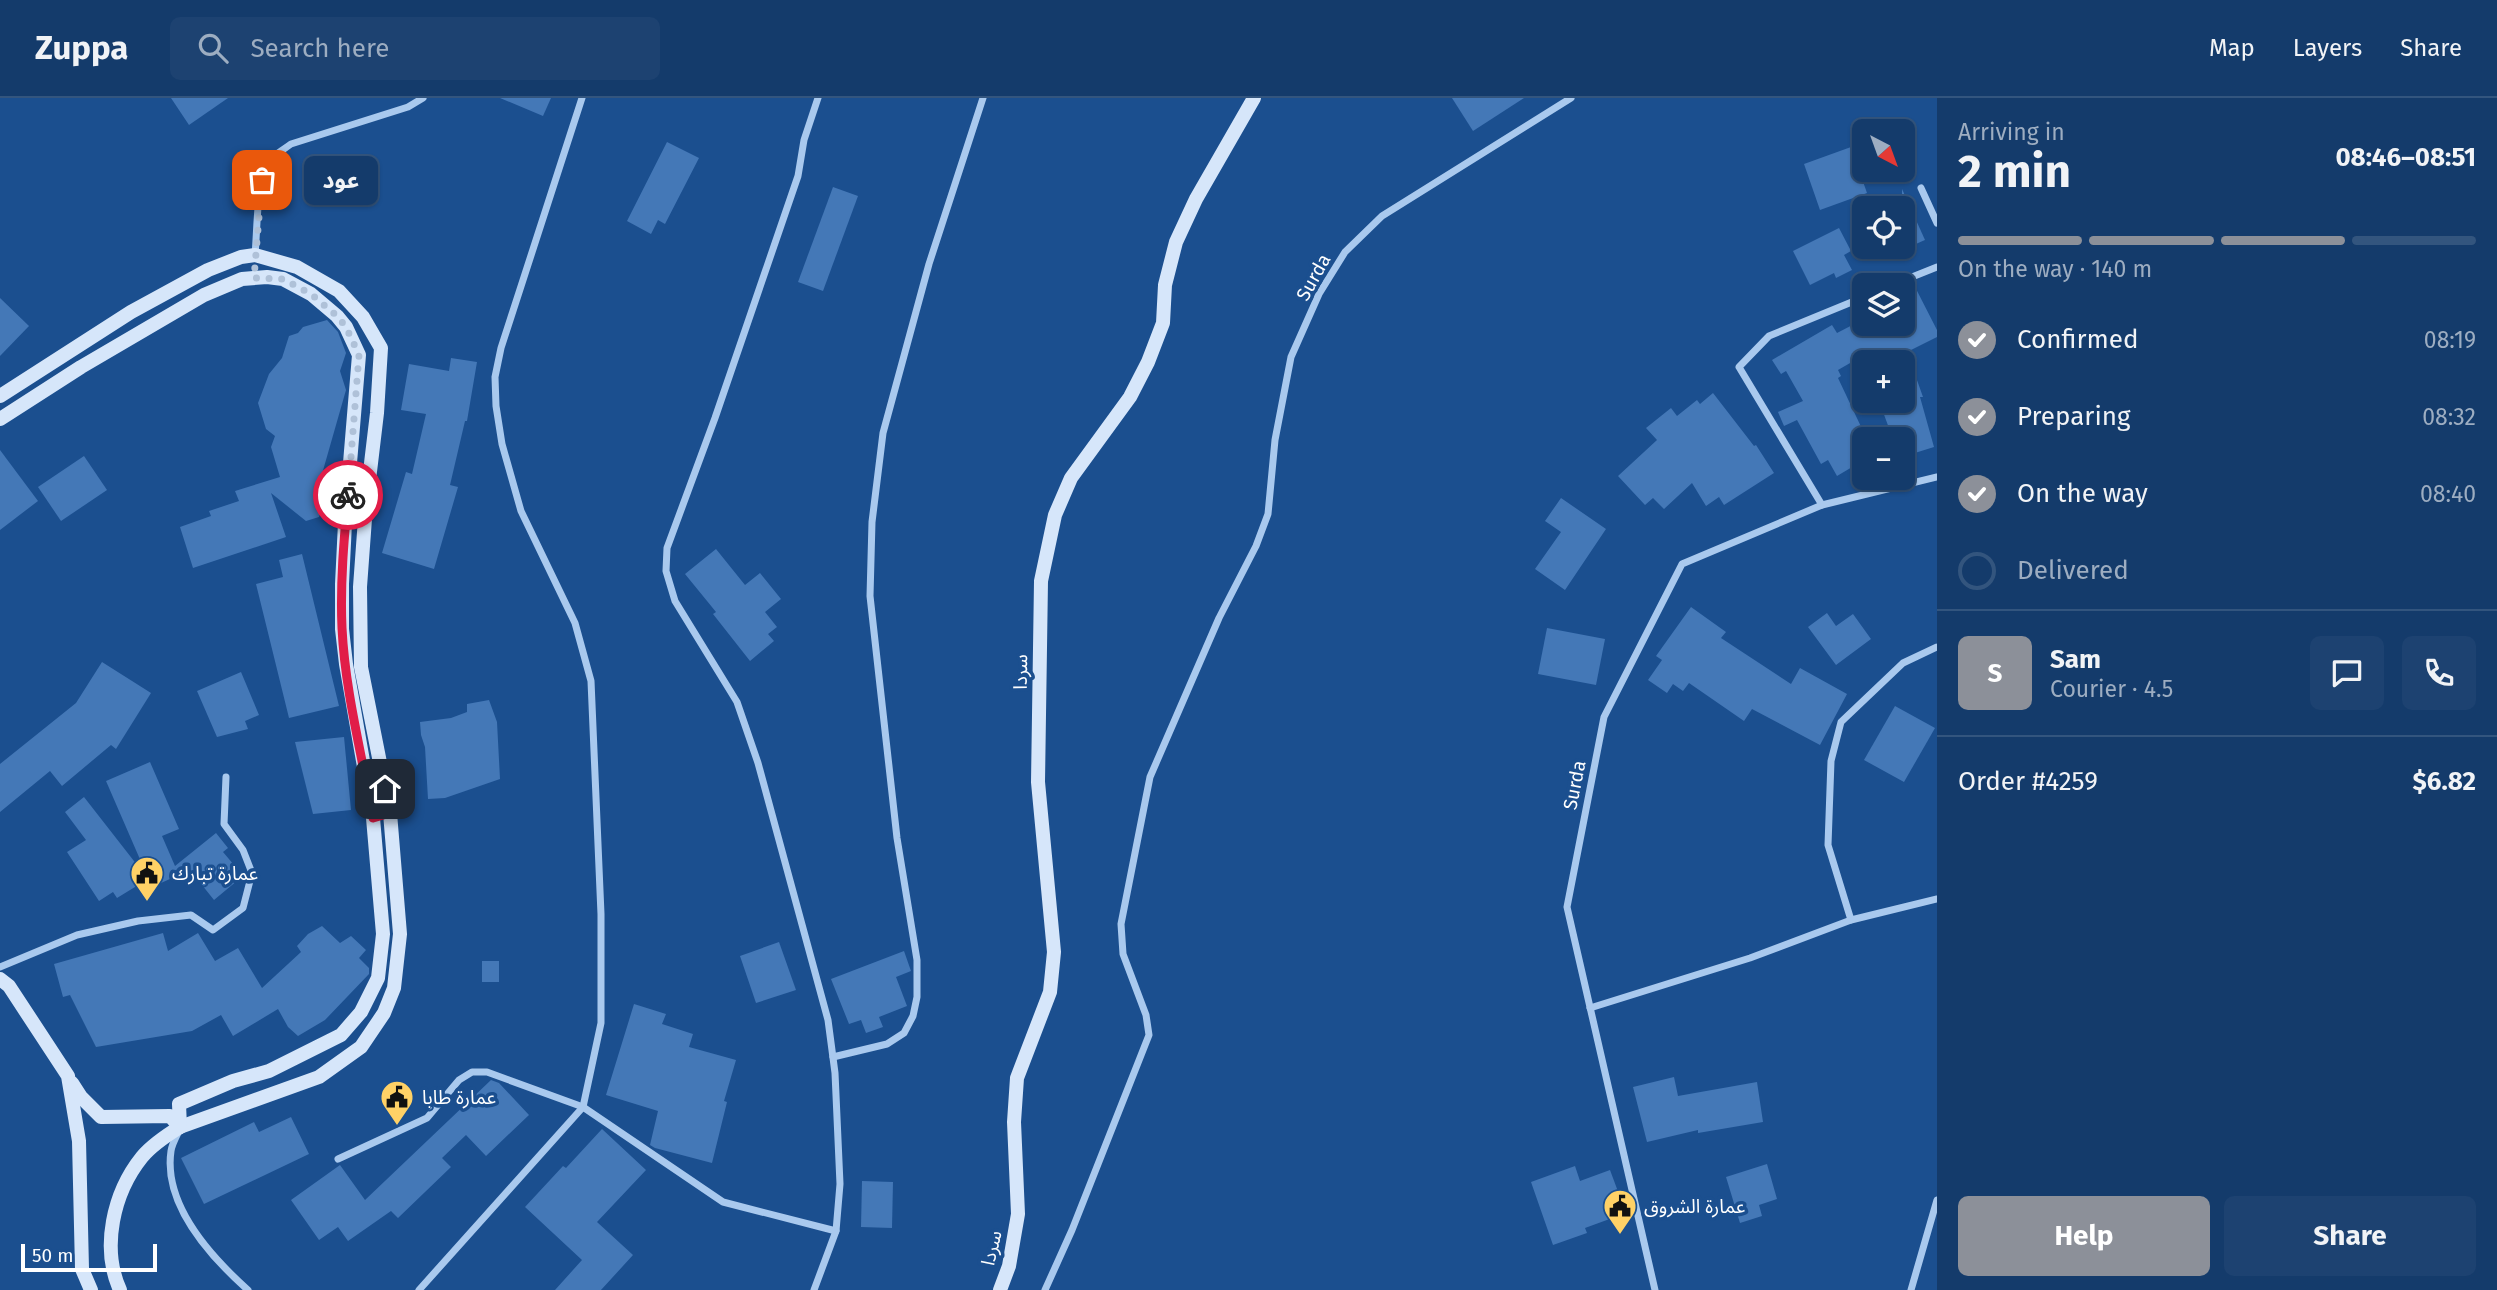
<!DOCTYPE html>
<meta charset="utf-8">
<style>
:root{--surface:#143b6b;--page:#1d4271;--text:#f1f3f6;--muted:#9dadc1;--line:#33557e;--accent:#8c9099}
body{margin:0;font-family:"Fira Sans","Noto Sans Arabic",sans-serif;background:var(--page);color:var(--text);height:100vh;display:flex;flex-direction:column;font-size:26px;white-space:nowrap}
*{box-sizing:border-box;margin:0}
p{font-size:23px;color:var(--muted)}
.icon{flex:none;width:38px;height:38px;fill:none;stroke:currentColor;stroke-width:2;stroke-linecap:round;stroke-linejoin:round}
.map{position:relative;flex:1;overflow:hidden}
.drawer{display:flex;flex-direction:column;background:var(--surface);width:560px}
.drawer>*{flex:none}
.needle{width:46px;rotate:139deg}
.tools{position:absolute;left:1852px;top:21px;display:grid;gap:14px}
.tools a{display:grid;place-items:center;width:63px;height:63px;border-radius:10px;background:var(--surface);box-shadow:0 2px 5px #0004,0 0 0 2px var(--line);font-size:35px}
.scale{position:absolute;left:21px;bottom:18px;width:136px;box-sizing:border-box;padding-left:7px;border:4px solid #fff;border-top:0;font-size:19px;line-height:24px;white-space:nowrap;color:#fff;-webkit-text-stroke:5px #1b4f8f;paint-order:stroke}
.pin{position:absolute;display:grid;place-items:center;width:60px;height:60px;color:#fff;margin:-30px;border-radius:14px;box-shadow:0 4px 10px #0006}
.courier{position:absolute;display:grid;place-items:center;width:70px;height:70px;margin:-35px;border:5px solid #e11d48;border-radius:50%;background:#fff;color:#222;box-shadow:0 2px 9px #0007}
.bubble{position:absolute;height:49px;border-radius:10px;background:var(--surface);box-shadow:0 2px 5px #0004,0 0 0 2px var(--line);font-size:23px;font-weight:700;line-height:49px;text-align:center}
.summary em{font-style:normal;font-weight:700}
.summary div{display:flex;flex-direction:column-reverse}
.summary{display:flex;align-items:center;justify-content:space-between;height:119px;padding:0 21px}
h1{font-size:46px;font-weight:700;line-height:52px}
.bar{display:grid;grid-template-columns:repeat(4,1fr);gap:10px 7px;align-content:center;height:84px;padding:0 21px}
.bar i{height:9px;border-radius:5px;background:var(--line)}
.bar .current{background:var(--accent)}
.bar p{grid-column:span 4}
.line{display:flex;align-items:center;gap:18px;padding:0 21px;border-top:2px solid var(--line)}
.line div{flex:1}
.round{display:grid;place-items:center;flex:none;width:74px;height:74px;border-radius:10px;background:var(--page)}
ol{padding:0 21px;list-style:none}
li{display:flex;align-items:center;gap:21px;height:77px}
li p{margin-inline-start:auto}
li .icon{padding:7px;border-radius:50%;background:var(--accent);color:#fff;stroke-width:4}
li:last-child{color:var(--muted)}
li i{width:38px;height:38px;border:4px solid var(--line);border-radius:50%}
.primary-button{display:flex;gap:14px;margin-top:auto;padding:14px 21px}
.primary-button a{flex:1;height:80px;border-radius:10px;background:var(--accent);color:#fff;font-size:28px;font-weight:700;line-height:80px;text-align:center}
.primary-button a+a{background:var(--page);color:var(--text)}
header{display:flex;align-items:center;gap:42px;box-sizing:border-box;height:98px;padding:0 35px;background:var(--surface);border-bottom:2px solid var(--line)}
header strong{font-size:33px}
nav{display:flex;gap:38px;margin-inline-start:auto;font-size:24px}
.search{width:490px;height:63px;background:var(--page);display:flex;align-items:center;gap:18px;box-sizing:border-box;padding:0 24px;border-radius:10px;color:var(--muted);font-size:26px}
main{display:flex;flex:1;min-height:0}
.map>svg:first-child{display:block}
</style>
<header>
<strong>Zuppa</strong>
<div class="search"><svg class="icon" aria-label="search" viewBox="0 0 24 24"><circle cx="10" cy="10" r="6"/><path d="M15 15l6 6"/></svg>Search here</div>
<nav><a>Map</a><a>Layers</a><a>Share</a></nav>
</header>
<main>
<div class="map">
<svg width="1937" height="1192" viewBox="0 0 1937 1192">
<rect width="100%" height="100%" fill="#1b4f8f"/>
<!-- building -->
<g fill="#4478b7">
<polygon points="171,0 228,0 189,27"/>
<polygon points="500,0 551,0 543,18"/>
<polygon points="1452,0 1524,0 1473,33"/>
<polygon points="667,44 699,60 665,126 658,122 651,136 627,123"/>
<polygon points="1851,49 1867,95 1820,112 1804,66"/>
<polygon points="833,89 858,98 823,193 798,184"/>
<polygon points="1902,91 1925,142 1902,152"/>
<polygon points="1839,130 1851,153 1844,157 1852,172 1836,180 1834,175 1810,187 1793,153"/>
<polygon points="1913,185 1937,232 1937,239 1907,254 1923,299 1920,299 1934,349 1902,359 1902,341 1893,341 1879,303 1902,303 1902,251 1876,264 1868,264 1864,257 1838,272 1841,278 1838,280 1864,335 1864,362 1837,378 1828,362 1821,366 1797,322 1784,328 1778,314 1803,303 1786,273 1781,276 1772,262 1832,227 1837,235 1864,221 1864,226 1887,226 1891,232 1911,222 1902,202 1902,191"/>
<polygon points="0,200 29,228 0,258"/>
<polygon points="327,222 338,234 346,255 340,273 346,292 322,376 327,393 319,419 306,423 271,395 286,439 193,470 180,429 211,418 209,413 239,403 235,393 280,379 271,349 275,338 266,331 258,305 269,276 282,260 289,238 298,235 303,229"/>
<polygon points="451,260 477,264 467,323 465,323 450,387 458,389 434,471 382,455 406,374 412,376 426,316 401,312 409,266 449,273"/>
<polygon points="1713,295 1754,348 1756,347 1774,375 1724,407 1719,399 1706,408 1692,385 1664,411 1653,400 1645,407 1618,378 1657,342 1646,330 1671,310 1677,318 1697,302 1700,306"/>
<polygon points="0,352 38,403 0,432"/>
<polygon points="84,358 107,392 61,423 38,389"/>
<polygon points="1561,400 1606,431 1565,492 1535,471 1561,434 1545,423"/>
<polygon points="716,451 745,487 760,475 781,501 765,514 777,529 768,536 774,543 750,563 713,516 716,514 685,476"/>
<polygon points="302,456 339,608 289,620 256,486 283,479 279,462"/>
<polygon points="1691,509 1726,534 1721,540 1791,586 1800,570 1847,596 1820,647 1752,611 1744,623 1689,585 1683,593 1673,586 1667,595 1648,582 1662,562 1656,558"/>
<polygon points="1827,515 1836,528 1853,516 1871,541 1836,567 1808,529"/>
<polygon points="1547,530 1605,541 1596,587 1538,576"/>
<polygon points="102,564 151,595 116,651 111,647 62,688 50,673 0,714 0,666 76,605"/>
<polygon points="241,574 259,617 245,623 248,631 217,639 197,593"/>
<polygon points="489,602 497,624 500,681 445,700 428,701 425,649 421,637 420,624 451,620 467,614 467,606"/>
<polygon points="1895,608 1935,630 1904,684 1864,662"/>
<polygon points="344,639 351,712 313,716 295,644"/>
<polygon points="150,664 179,731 162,738 175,768 216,735 228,750 223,754 234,767 230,772 238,782 214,802 190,772 152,789 106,683"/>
<polygon points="84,699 148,781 117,800 113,794 99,803 67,754 86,742 65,714"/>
<polygon points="322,828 340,845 351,838 366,852 359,860 369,870 369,876 325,922 298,938 288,929 278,911 233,938 221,917 192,933 96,949 70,897 63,899 54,866 163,835 168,853 198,835 215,863 238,850 262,890 301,854 297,848 308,836"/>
<polygon points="779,844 796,892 756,905 740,858"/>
<polygon points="904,853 911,873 896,879 907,908 879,919 883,929 866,935 861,922 849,926 831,881"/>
<rect x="482" y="863" width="17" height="21"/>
<polygon points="634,906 666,916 662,926 693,936 689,949 736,962 724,1003 727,1004 712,1065 655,1050 650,1047 658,1013 606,997"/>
<polygon points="1674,979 1678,998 1757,984 1763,1024 1698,1035 1698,1032 1647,1044 1633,989"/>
<polygon points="491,982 499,985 529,1017 486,1058 466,1037 442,1060 451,1069 398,1120 391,1113 348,1143 338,1129 319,1142 291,1102 340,1067 365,1102"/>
<polygon points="291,1019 309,1056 204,1106 181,1060 254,1024 259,1034"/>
<polygon points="602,1031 646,1072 597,1124 633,1157 601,1192 555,1192 582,1162 525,1109 563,1068 566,1070"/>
<polygon points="1767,1066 1777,1101 1759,1107 1762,1118 1740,1125 1726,1079"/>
<polygon points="1575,1068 1580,1083 1610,1072 1626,1115 1585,1130 1587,1135 1553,1147 1531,1084"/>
<polygon points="862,1083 893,1084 892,1130 861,1129"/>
</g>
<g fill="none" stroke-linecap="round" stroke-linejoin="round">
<!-- street -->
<g stroke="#a9c9ee" stroke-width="7">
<polyline points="1921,90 1937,125"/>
<path d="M255,157C257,136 257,84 266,68C271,58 283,52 291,46L408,9L423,0"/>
<polyline points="1892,187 1937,169"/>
<polyline points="1822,407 1739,269 1769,238 1864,199"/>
<polyline points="1851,822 1828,747 1831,663 1841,624 1903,565 1937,549"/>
<polyline points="0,869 77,837 138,823 191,817 213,832 243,810 252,775 243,752 224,726 226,679"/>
<polyline points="1590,910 1750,860 1851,822 1937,801"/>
<polyline points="833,959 887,946 904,935 913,918 917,899 917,862 897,740 870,498 872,424 883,335 929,166 983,0"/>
<path d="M179,1033C176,1039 172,1046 171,1053C163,1107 211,1159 248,1192"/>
<polyline points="338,1061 427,1020 459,982 472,974 487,974 583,1009 723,1104 836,1133"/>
<polyline points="419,1192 583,1009 601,925 601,816 591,583 575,525 521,413 502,346 496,308 495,279 501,250 582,0"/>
<polyline points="814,1192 836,1133 840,1086 835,975 828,922 758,665 737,604 675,503 666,473 667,450 715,320 798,78 804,42 818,0"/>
<polyline points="1045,1192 1072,1132 1149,937 1146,917 1123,856 1121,826 1150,679 1219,520 1256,448 1268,416 1275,342 1291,259 1319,196 1345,154 1382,118 1571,0"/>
<polyline points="1655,1192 1567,809 1604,619 1682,466 1822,407 1937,379"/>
<polyline points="1911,1192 1937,1102"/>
</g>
<!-- secondary -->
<g stroke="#d6e6fa" stroke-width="14">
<path d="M0,298L131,214L208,172L241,159L255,157L297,169L339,193L363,219L381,250L377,315L366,407L360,489L361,569L390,715L400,836L394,890L384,915L361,949L319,979L180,1029C167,1037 152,1047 142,1059C113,1095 101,1150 120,1192"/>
<polyline points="0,321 81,269 204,197 242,181 267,179 283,181 311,196 337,218 346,229 359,257 345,425 342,486 342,531 346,566 373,720 383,836 378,880 361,914 341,937 269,973 233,983 179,1006 180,1029"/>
<polyline points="0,881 9,888 68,978 79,1043 82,1171 91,1192"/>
<polyline points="72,985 81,999 101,1019 170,1018 180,1029"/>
<polyline points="1000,1192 1009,1168 1018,1116 1014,1024 1017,980 1050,894 1054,854 1038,684 1041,483 1055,417 1071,380 1130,299 1148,264 1163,225 1165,187 1176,144 1196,101 1254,0"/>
</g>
</g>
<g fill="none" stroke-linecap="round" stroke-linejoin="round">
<!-- done -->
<polyline stroke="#afc1d8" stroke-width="7" stroke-dasharray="0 12.6" points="262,82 254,180 283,181 311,196 337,218 346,229 359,257 348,397"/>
<!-- route -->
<path stroke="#e11d48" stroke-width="9" d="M348,397C344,441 340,486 342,530C345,593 362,657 373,720L390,715L385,691"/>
</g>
<!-- icons -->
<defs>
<symbol id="civic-pin" viewBox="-11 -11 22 30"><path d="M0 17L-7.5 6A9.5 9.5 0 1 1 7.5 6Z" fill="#ffd166" stroke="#1b4f8f"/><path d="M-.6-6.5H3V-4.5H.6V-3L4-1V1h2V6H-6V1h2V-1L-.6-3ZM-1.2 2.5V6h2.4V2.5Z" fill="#111"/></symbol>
</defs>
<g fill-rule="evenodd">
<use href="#civic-pin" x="128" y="756" width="38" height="52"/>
<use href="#civic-pin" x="378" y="980" width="38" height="52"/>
<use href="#civic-pin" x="1601" y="1089" width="38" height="52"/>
</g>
<g text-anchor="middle" stroke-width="7" stroke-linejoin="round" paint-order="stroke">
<!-- street labels -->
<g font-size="19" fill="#fff" stroke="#1b4f8f">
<text transform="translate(1313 179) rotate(-61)" y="7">Surda</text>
<text transform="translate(1020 574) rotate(-89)" y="7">سردا</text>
<text transform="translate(1574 687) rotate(-79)" y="7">Surda</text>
<text transform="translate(991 1150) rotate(-77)" y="7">سردا</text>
</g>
<!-- poi labels -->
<g font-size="19" fill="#fff" stroke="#1b4f8f" text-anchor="start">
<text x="172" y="782">عمارة تبارك</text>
<text x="422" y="1006">عمارة طابا</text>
<text x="1644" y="1115">عمارة الشروق</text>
</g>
</g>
</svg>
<div class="tools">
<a><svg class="needle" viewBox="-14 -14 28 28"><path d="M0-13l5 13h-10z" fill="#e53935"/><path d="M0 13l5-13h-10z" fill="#9dadc1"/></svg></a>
<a><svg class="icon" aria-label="locate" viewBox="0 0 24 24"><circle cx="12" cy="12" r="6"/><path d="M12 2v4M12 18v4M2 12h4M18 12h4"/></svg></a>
<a><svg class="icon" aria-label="layers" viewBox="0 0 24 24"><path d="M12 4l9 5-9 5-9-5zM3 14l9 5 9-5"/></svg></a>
<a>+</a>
<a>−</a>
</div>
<div class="scale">50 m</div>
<div class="pin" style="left:262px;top:82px;background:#ea580c"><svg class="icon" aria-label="bag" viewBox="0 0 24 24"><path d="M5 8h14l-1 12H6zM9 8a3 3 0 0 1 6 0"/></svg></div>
<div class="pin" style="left:385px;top:691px;background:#1f2937"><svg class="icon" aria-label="home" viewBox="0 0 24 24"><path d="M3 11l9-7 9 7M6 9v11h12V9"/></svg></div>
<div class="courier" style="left:348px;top:397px"><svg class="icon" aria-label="bike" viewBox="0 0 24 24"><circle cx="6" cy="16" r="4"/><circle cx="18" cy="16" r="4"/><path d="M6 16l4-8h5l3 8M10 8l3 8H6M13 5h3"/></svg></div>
<div class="bubble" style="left:304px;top:58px;width:74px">عود</div>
</div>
<section class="drawer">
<div class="summary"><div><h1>2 min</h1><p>Arriving in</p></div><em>08:46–08:51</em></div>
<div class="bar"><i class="current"></i><i class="current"></i><i class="current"></i><i></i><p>On the way · 140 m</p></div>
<ol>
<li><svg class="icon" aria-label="check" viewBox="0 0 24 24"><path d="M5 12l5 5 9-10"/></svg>Confirmed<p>08:19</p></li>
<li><svg class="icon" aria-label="check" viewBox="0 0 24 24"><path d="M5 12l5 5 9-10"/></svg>Preparing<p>08:32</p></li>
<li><svg class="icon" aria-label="check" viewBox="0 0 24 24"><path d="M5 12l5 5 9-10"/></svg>On the way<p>08:40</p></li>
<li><i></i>Delivered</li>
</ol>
<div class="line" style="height:126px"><b class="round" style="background:var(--accent);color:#fff">S</b><div><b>Sam</b><p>Courier · 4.5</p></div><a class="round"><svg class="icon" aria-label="chat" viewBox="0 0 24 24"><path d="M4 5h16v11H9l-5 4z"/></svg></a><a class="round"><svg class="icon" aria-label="phone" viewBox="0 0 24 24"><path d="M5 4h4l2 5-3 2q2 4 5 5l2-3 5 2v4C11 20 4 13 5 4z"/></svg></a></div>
<div class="line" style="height:91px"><div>Order #4259</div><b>$6.82</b></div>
<div class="primary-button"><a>Help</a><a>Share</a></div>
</section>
</main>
